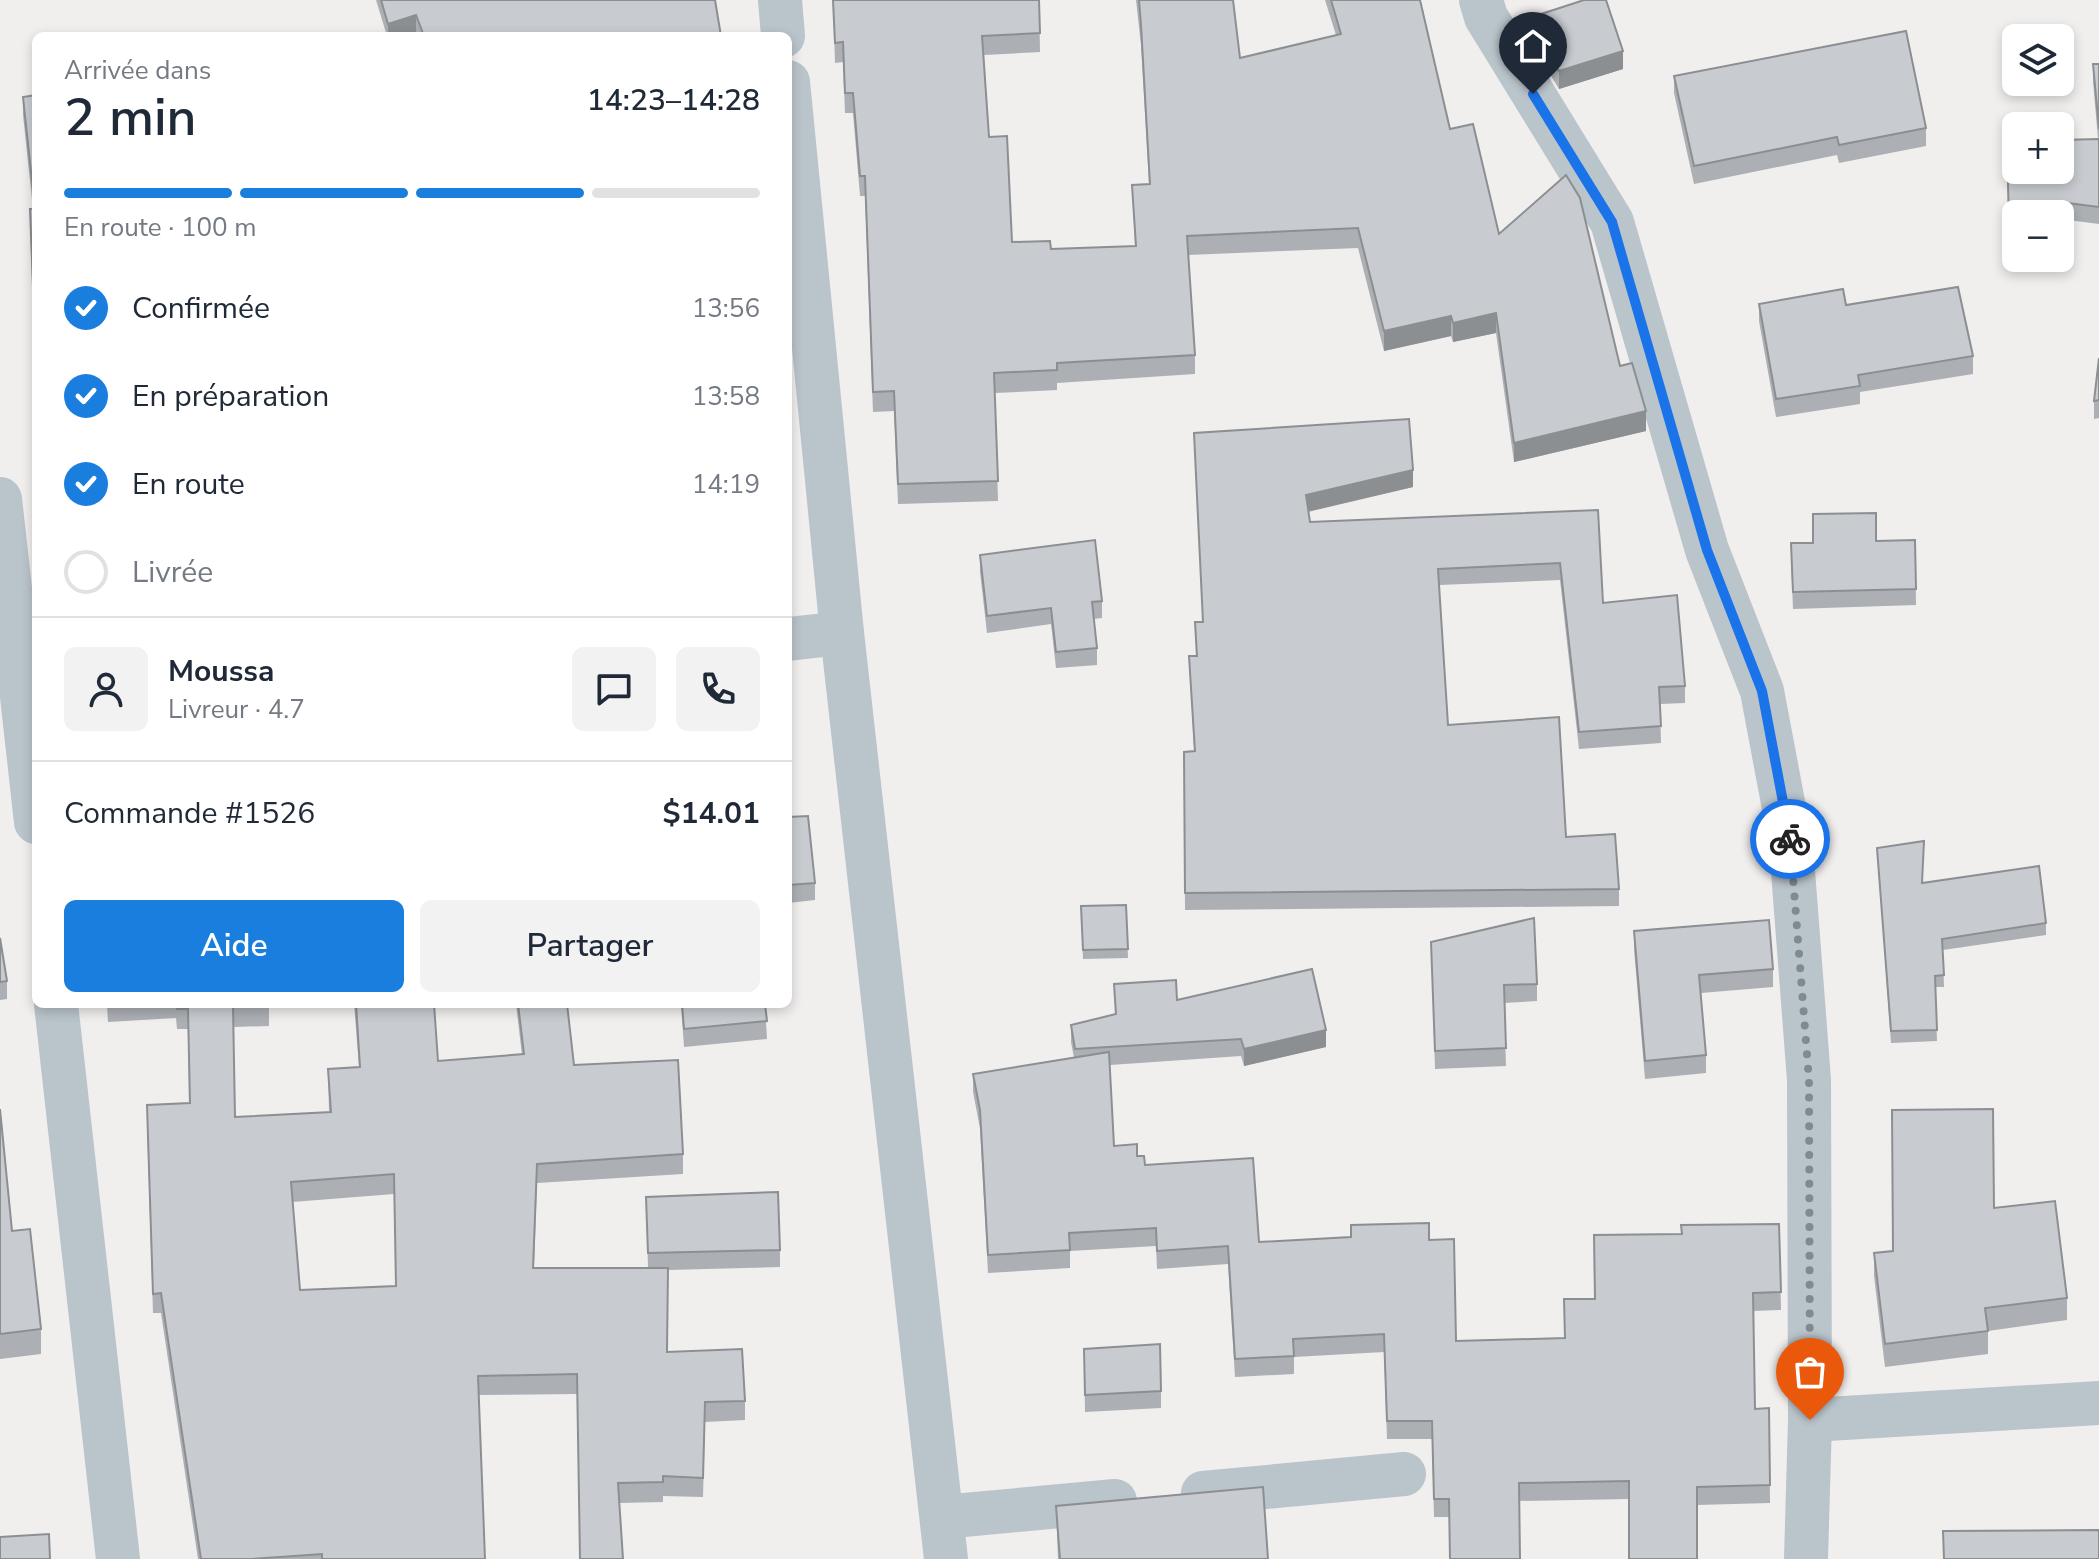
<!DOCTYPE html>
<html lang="fr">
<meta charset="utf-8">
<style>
:root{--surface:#fff;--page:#f2f2f3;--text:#1f2937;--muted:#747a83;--line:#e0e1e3;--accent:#1a7edf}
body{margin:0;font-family:"Nunito Sans",sans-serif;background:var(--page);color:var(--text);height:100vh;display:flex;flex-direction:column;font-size:30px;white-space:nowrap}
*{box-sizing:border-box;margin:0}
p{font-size:26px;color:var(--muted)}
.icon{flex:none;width:44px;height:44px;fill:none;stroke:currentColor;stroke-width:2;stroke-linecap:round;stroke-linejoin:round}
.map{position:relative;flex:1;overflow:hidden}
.sheet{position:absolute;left:32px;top:32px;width:760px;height:976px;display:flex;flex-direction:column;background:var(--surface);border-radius:12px;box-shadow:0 4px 12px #0003}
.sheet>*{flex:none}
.controls{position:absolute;left:2002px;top:24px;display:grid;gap:16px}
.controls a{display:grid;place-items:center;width:72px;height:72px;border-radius:12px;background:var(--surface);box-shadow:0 4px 12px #0003;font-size:40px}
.pin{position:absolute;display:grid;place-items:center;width:68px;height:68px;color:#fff;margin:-82px -34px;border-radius:50% 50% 50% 0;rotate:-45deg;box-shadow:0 0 8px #0007}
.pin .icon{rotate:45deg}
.courier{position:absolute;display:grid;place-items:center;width:80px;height:80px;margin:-40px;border:6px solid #1a73e8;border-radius:50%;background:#fff;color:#222;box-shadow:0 2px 10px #0007}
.headline em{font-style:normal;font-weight:600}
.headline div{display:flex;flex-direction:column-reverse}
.headline{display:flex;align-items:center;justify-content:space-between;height:136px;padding:0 32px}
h1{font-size:52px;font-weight:600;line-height:60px}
.bar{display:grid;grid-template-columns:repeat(4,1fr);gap:12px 8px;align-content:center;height:96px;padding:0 32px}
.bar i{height:10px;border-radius:6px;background:var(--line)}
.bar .on{background:var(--accent)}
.bar p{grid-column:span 4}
.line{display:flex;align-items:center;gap:20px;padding:0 32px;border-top:2px solid var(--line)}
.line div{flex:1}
.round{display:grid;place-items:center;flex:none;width:84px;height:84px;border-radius:12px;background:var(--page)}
ol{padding:0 32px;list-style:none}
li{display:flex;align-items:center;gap:24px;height:88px}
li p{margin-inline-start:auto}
li .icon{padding:8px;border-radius:50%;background:var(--accent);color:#fff;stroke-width:4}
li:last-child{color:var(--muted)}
li i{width:44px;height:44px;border:4px solid var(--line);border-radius:50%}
.action{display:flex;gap:16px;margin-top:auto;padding:16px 32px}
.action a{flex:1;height:92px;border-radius:12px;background:var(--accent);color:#fff;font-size:32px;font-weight:600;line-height:92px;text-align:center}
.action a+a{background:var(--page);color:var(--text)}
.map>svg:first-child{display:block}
</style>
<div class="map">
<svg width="2099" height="1559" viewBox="0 0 2099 1559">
<rect width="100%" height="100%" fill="#f1eeee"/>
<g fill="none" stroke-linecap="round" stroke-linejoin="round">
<!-- minor -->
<g stroke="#bac4cb" stroke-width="44">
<polyline points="780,0 783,36"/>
<polyline points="1481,0 1486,17 1612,222 1707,550 1762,691 1791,845 1809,1080 1810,1420 1806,1559"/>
<polyline points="788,82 842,633 946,1559"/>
<polyline points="0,499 36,822"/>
<polyline points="788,639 842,633"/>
<polyline points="56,1004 118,1559"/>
<polyline points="1810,1420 2099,1403"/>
<polyline points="1203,1493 1404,1474"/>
<polyline points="942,1517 1115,1501"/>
</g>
</g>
<!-- wall -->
<g fill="#acafb4" fill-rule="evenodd">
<polygon points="376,0 725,0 715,0 721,36 418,36 416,32 404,36 387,36"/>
<polygon points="833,0 1039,0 1040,52 984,55 989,137 1012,242 1051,249 1135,246 1132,185 1149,184 1141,45 1136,0 1233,0 1240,58 1336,35 1325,0 1420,0 1450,129 1499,234 1620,366 1646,431 1514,462 1496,333 1453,342 1451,336 1384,351 1358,248 1188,255 1195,355 1195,374 1057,383 1057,390 995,393 998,501 898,504 894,411 873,412 865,196 860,196 853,113 845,113 843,62 835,63"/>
<polygon points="1535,16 1623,69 1559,89 1545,66 1535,34"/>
<polygon points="2093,64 2099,64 2099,224 2060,219 2060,214 2016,214 2016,242 2009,242 2007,159 2098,139 2093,81"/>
<polygon points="1674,76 1926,128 1926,146 1839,163 1837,155 1694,184 1674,93"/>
<polygon points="36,95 36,383 30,227 30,209 33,209 23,115 23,97"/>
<polygon points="1759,304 1846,305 1973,356 1973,374 1860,392 1860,404 1776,417 1759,321"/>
<polygon points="2099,358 2099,418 2094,419 2094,401"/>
<polygon points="1194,433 1413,487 1308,512 1310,522 1598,510 1603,603 1685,686 1685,703 1660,704 1661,743 1579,749 1560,580 1439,585 1448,725 1566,837 1619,889 1619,906 1185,910 1184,752 1194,751 1189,656 1196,656 1195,622 1203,622"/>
<polygon points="1915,540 1916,605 1793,609 1791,560"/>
<polygon points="980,555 1102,601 1102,618 1094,619 1097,648 1097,665 1056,668 1051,624 987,633 980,572"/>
<polygon points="788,817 815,883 815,900 788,903"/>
<polygon points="1877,848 1923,883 2046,923 2046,935 1943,950 1944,987 1935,987 1937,1041 1891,1043"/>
<polygon points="1126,905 1128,958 1083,959 1081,906"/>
<polygon points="1634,931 1773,969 1773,987 1701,993 1706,1055 1706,1073 1645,1079 1634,949"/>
<polygon points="0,938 7,981 7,999 0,1000"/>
<polygon points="1431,942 1537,984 1537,1001 1504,1003 1506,1066 1435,1069"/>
<polygon points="1114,984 1177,1000 1326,1047 1244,1066 1241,1056 1110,1065 1114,1146 1137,1156 1145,1165 1259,1242 1429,1240 1456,1341 1564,1338 1595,1299 1681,1234 1779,1224 1781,1310 1753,1311 1755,1409 1769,1408 1770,1503 1697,1505 1629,1499 1519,1501 1449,1517 1434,1517 1432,1439 1387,1439 1384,1352 1294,1357 1294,1374 1235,1377 1228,1264 1157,1269 1156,1246 1070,1251 1070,1268 988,1273 980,1128 973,1092 973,1074 1074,1058 1071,1042 1071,1025 1115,1014"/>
<path d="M107,1004H269V1026L233,1027L235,1117L329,1112L328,1069L359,1067L354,1004H434L438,1061L522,1055L516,1004H567L574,1065L683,1154V1174L537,1183L534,1268H648L646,1197L780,1250V1267L668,1270V1352L745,1401V1420L705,1422L703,1497L663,1496V1502L619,1503L577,1394L479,1395L485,1559H198L161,1313H153L147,1124V1105L189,1103L188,1029H177L176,1018L108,1022ZM394,1194L396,1286L300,1290L292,1202Z"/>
<polygon points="681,1004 765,1004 767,1039 684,1047"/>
<polygon points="0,1109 12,1231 41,1329 41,1354 0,1359"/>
<polygon points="1994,1208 2067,1298 2067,1320 1988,1331 1988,1354 1885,1367 1874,1276 1874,1253 1893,1251"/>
<polygon points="1084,1349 1161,1391 1161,1408 1085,1412"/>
<polygon points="1056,1506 1268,1559 1058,1559"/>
</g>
<!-- shaded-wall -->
<g fill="#8c8f92">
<polygon points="416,15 416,32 404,36 388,36 388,24"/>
<polygon points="1623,51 1623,69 1559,89 1559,71"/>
<polygon points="1496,313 1496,333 1453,342 1453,323"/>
<polygon points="1451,316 1451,336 1384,351 1384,331"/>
<polygon points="1646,411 1646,431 1514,462 1514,443"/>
<polygon points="1413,470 1413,487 1306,512 1306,495"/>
<polygon points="1326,1030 1326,1047 1244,1066 1244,1049"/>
</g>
<!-- building -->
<g fill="#c8ccd1" stroke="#8c8f92" stroke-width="2" fill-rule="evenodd">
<polygon points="381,0 715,0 721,36 424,36 416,15 388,24"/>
<polygon points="833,0 1039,0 1040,33 982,36 989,137 1007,136 1012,242 1050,241 1051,249 1136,246 1132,185 1150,184 1141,25 1139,0 1233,0 1240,58 1341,34 1331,0 1420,0 1450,129 1473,124 1499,234 1566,175 1580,198 1620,366 1632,363 1646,411 1514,443 1496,313 1453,323 1451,316 1384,331 1358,228 1187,236 1195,355 1057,363 1057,370 994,373 998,481 898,484 894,391 873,392 865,176 860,176 853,93 845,93 843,42 835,43"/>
<polygon points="1584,0 1606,0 1623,51 1559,71 1545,48 1535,16"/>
<polygon points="1906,31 1926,128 1839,145 1837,137 1694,166 1674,76"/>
<polygon points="2093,64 2099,64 2099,129"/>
<polygon points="36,95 36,365 30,209 35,209 23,97"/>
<polygon points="2099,139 2099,207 2051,201 2051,214 2016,214 2016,225 2009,225 2007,142 2016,142 2016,170 2060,170 2060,140"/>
<polygon points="1958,287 1973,356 1858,375 1860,386 1776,399 1759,304 1843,289 1846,305"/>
<polygon points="2099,358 2099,400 2094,401"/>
<polygon points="1409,419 1413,470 1306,495 1310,522 1598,510 1603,603 1677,595 1685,686 1659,687 1661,726 1579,732 1560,563 1438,569 1448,725 1559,717 1566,837 1615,834 1619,889 1185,893 1184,752 1195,751 1189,656 1197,656 1195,622 1203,622 1194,433"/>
<polygon points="1876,513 1876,541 1915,540 1916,589 1793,592 1791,543 1813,543 1813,514"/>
<polygon points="1095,540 1102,601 1092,602 1097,648 1056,652 1051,608 987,616 980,555"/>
<polygon points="808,816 815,883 788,885 788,817"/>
<polygon points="1924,841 1922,883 2039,866 2046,923 1942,939 1944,975 1935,976 1937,1030 1891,1031 1877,848"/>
<polygon points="1126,905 1128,949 1083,950 1081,906"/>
<polygon points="1534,918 1537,984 1504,985 1506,1048 1435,1051 1431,942"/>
<polygon points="1769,920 1773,969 1699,975 1706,1055 1645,1061 1634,931"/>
<polygon points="0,938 7,981 0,982"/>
<polygon points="1312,969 1326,1030 1244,1049 1241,1039 1075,1049 1071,1025 1116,1014 1114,984 1176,980 1177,1000"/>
<path d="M177,1004H269V1007H233L235,1117L331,1112L328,1069L360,1067L356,1004H434L438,1061L524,1054L518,1004H567L574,1065L678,1060L683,1154L537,1164L533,1268H668L667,1352L742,1349L745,1401L705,1402L703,1478L663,1476V1482L618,1483L623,1559H580L577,1374L478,1376L485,1559H322V1554L251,1559H201L161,1293L153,1294L147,1105L190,1103L188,1009H177ZM394,1174L396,1286L300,1290L291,1182Z"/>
<polygon points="682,1004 765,1004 767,1021 684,1029"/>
<polygon points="1109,1052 1114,1146 1137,1144 1137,1156 1144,1156 1145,1165 1253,1158 1259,1242 1351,1237 1351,1225 1429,1223 1429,1240 1454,1239 1456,1341 1565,1338 1564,1299 1595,1299 1594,1235 1682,1234 1681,1225 1779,1224 1781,1292 1753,1293 1755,1409 1769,1408 1770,1485 1697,1487 1697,1559 1629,1559 1629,1481 1519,1483 1520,1559 1450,1559 1449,1499 1434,1499 1432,1421 1387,1421 1384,1334 1293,1339 1294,1356 1235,1359 1228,1246 1157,1251 1156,1228 1069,1233 1070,1250 988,1255 980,1110 973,1074"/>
<polygon points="0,1109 12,1231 30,1229 41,1329 0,1334"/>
<polygon points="1993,1109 1994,1208 2055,1201 2067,1298 1985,1308 1988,1331 1885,1344 1874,1253 1893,1251 1892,1110"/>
<polygon points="778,1192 780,1250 648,1253 646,1197"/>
<polygon points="1160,1344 1161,1391 1085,1395 1084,1349"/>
<polygon points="1263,1487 1268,1559 1060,1559 1056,1506"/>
<polygon points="2099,1530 2099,1559 1944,1559 1943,1531"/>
<polygon points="49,1534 50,1559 0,1559 0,1537"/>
</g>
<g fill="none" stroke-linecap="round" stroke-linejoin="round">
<!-- done -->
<polyline stroke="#82898f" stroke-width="8" stroke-dasharray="0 14.4" points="1790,839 1809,1080 1810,1420"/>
<!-- route -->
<polyline stroke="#1a73e8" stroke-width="10" points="1533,94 1612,222 1707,550 1762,691 1790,839"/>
</g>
</svg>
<div class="controls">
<a><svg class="icon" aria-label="layers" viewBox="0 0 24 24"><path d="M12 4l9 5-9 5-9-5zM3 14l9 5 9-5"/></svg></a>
<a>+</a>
<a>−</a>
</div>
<div class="pin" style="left:1810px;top:1420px;background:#ea580c"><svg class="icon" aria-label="bag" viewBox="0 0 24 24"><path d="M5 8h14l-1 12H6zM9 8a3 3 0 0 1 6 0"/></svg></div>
<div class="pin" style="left:1533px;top:94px;background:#1f2937"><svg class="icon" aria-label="home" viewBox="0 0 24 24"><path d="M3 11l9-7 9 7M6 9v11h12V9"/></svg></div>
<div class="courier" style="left:1790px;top:839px"><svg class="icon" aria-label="bike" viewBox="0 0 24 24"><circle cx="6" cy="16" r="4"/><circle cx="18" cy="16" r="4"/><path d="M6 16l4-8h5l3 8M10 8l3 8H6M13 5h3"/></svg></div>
<section class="sheet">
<div class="headline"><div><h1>2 min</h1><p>Arrivée dans</p></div><em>14:23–14:28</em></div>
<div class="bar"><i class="on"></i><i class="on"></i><i class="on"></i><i></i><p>En route · 100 m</p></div>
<ol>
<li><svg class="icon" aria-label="check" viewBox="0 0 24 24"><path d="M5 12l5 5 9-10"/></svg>Confirmée<p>13:56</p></li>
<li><svg class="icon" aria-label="check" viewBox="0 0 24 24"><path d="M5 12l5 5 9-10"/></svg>En préparation<p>13:58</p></li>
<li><svg class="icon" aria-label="check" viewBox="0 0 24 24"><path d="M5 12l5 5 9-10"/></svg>En route<p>14:19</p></li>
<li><i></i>Livrée</li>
</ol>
<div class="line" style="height:144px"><a class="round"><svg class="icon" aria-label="person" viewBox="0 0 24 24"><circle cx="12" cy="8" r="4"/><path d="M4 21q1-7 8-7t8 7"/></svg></a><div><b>Moussa</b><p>Livreur · 4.7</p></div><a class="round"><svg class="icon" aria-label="chat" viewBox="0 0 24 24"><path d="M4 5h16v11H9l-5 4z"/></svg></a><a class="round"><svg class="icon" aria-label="phone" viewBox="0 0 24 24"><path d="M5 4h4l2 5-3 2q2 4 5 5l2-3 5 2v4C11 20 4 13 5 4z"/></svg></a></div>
<div class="line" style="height:104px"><div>Commande #1526</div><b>$14.01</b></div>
<div class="action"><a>Aide</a><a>Partager</a></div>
</section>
</div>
